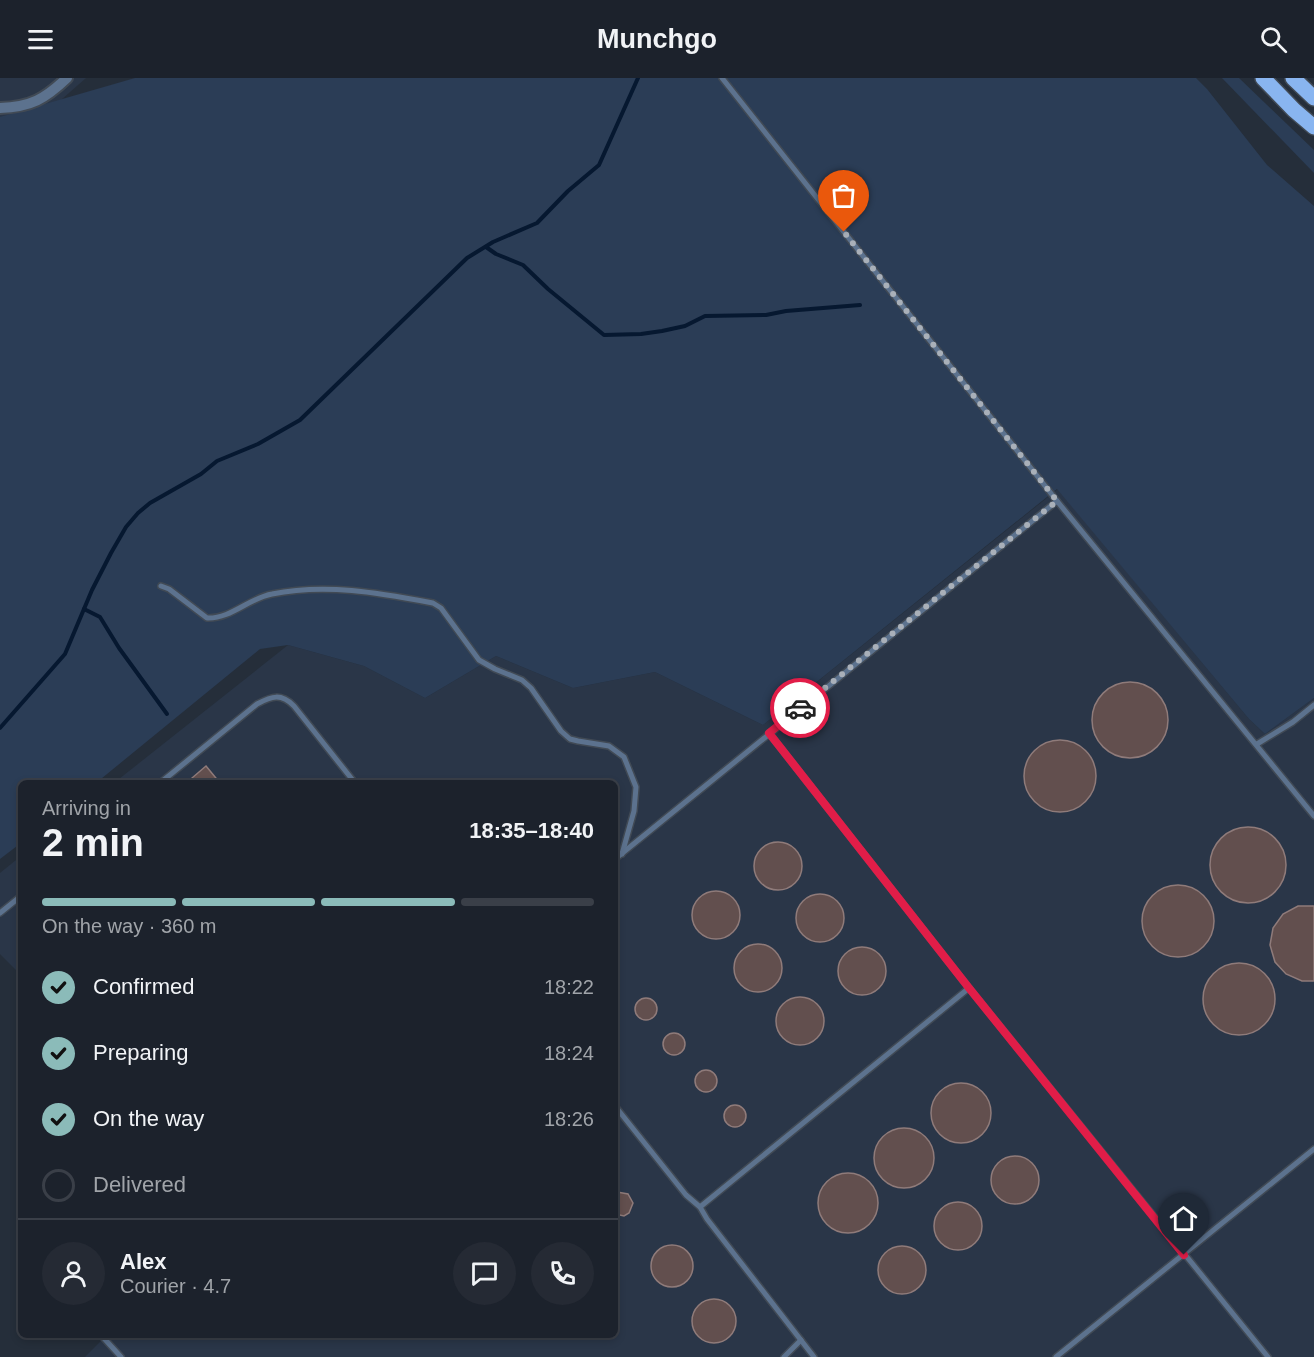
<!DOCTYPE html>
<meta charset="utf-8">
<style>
:root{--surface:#1c222c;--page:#252a34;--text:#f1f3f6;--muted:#a0a4a9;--line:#3a3f48;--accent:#8bbbb9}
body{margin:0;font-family:Helvetica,sans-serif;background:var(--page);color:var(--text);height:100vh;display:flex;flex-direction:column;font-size:22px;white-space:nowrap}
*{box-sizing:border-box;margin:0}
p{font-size:20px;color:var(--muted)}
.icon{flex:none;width:33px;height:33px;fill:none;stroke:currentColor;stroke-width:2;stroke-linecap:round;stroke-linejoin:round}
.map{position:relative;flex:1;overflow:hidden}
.sheet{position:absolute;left:18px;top:702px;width:600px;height:558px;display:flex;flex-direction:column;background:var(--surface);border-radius:9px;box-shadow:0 3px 9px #0003,0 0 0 2px var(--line)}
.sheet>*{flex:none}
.pin{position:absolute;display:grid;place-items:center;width:51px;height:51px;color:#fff;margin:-62px -26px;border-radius:50% 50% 50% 0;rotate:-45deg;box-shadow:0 0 6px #0007}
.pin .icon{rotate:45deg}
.courier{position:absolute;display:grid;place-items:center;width:60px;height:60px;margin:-30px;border:4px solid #e11d48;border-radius:50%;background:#fff;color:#222;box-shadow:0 2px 8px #0007}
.headline em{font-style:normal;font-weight:800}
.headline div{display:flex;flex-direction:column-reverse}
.headline{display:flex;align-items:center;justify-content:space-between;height:102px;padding:0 24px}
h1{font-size:39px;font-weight:800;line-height:45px}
.bar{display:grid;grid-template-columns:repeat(4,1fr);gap:9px 6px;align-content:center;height:72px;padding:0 24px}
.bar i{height:8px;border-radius:4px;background:var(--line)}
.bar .on{background:var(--accent)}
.bar p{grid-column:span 4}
.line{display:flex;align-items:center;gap:15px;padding:0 24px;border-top:2px solid var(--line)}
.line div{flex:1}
.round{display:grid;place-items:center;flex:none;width:63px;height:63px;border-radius:32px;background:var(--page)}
ol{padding:0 24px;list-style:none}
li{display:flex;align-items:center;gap:18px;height:66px}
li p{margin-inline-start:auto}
li .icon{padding:6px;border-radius:50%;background:var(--accent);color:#111;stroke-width:4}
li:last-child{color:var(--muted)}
li i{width:33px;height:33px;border:3px solid var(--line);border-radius:50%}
header{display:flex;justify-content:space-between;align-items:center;height:78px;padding:0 24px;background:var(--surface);font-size:27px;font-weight:800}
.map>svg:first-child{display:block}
</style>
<header><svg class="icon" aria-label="menu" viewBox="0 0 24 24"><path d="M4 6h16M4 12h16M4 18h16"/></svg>Munchgo<svg class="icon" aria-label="search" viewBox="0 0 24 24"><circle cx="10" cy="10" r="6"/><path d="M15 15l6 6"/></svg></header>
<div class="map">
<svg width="1314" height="1279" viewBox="0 0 1314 1279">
<rect width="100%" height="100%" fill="#252e3a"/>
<!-- built -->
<g fill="#2a3648">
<polygon points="0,0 86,0 37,43 0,45"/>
<polygon points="1058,411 1249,641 1265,656 1314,620 1314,1279 85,1279 107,1257 615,1257 615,705 114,705 288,567 364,588 425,620 496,578 573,610 655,594 763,647"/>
<polygon points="21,778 21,897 0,876 0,795"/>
</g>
<!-- green -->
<g fill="#2b3d56">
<polygon points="135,0 1196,0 1207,11 1267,87 1314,128 1314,620 1265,656 1249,641 1057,411 763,647 655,594 573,610 496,578 425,620 364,588 288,567 260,571 96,705 21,705 21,765 0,781 0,39"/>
<polygon points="1222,0 1239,0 1314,72 1314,95"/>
</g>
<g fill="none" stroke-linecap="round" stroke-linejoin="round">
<!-- stream -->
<g stroke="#061830" stroke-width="4">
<polyline points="486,169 496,176 523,187 548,211 604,257 641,256 662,253 685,248 705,238 766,237 786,233 860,227"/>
<polyline points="84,531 100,539 119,570 167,636"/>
<polyline points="0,650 65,576 92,512 111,475 126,449 138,435 150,425 201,396 217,383 258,366 300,342 467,180 493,164 537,145 568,113 599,87 638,0"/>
</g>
</g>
<!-- building -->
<g fill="#624f4e" stroke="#8f7b7a" stroke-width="1.5">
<circle cx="1130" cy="642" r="38"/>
<circle cx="1060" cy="698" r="36"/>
<polygon points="206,688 220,705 196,705 192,700"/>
<circle cx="1248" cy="787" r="38"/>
<circle cx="778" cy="788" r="24"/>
<circle cx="1178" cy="843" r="36"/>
<circle cx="716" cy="837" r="24"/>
<circle cx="820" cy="840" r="24"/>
<polygon points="1298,828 1314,828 1314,903 1302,903 1286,896 1275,884 1270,867 1273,850 1283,836"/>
<circle cx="758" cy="890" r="24"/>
<circle cx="862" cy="893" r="24"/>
<circle cx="1239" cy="921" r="36"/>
<circle cx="800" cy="943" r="24"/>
<circle cx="646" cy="931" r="11"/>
<circle cx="674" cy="966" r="11"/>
<circle cx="706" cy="1003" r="11"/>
<circle cx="961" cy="1035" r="30"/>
<circle cx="735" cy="1038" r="11"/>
<circle cx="904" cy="1080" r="30"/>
<circle cx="1015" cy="1102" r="24"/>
<circle cx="848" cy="1125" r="30"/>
<polygon points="617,1114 628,1116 633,1125 629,1135 624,1138 615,1136 615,1116"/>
<circle cx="958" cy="1148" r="24"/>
<circle cx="672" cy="1188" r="21"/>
<circle cx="902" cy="1192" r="24"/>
<circle cx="714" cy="1243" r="22"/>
</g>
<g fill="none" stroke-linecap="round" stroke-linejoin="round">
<defs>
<g id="lane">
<polyline points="722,0 1057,423 1314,738"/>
<path d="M161,508L169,511L207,540C231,541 249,520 272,516C326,505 379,515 433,525L441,530L479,582L495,591L522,602L531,610L561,653L570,661L578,663L609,668L624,679L636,709L634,733L622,776"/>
<polyline points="769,655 969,910 1268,1279"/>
<polyline points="1257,666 1293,644 1314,627"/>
<path d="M160,705L257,626C272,618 281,615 294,628L355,705"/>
<polyline points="615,781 1057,423"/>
<polyline points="0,835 21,818"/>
<polyline points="615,1028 686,1117 700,1129 707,1141 814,1279"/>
<polyline points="700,1129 969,910"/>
<polyline points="101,1257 121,1279"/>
<polyline points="784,1279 801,1262"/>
<polyline points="1056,1279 1314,1071"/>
</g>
<path id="street" d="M0,30C31,29 45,21 67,0"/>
<g id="primary">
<polyline points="1263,0 1294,32 1314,49"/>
<polyline points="1293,0 1314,20"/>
</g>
</defs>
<!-- lane casing -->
<use href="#lane" stroke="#414a55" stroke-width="8"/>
<!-- street casing -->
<use href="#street" stroke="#414a55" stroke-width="14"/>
<!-- primary casing -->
<use href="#primary" stroke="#414a55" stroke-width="18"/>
<!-- lane -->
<use href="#lane" stroke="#5c728e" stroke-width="5"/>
<!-- street -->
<use href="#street" stroke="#5c728e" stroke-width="10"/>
<!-- primary -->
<use href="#primary" stroke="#89b5f0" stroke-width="15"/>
</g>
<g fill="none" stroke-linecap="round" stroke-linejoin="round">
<!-- done -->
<polyline stroke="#a9b0b9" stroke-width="6" stroke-dasharray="0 10.8" points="800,630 1057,423 844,154"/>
<!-- route -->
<polyline stroke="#e11d48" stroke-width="8" points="800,630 769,655 969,910 1184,1177"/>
</g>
</svg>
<div class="pin" style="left:844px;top:154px;background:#ea580c"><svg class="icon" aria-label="bag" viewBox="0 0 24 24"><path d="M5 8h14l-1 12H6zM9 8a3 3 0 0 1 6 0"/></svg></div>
<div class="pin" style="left:1184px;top:1177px;background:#1f2937"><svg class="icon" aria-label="home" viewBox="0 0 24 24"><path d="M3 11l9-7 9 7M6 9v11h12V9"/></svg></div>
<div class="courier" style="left:800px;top:630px"><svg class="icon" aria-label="car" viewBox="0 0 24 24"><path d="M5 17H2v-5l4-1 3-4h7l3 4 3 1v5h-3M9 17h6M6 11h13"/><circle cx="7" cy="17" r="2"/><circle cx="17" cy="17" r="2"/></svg></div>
<section class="sheet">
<div class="headline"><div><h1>2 min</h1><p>Arriving in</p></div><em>18:35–18:40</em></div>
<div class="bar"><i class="on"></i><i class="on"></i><i class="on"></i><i></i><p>On the way · 360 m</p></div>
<ol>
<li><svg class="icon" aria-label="check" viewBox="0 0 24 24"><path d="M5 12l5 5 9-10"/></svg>Confirmed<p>18:22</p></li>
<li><svg class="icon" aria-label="check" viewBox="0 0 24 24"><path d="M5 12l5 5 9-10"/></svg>Preparing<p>18:24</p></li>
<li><svg class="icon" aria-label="check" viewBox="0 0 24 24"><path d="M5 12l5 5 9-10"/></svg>On the way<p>18:26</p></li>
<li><i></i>Delivered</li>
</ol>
<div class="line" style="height:108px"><a class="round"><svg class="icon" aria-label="person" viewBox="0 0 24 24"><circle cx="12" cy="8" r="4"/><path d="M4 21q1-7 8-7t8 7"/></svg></a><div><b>Alex</b><p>Courier · 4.7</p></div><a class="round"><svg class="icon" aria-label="chat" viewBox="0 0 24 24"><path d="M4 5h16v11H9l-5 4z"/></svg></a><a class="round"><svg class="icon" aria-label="phone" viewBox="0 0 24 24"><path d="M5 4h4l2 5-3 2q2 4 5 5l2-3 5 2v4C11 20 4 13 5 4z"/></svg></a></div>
</section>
</div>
